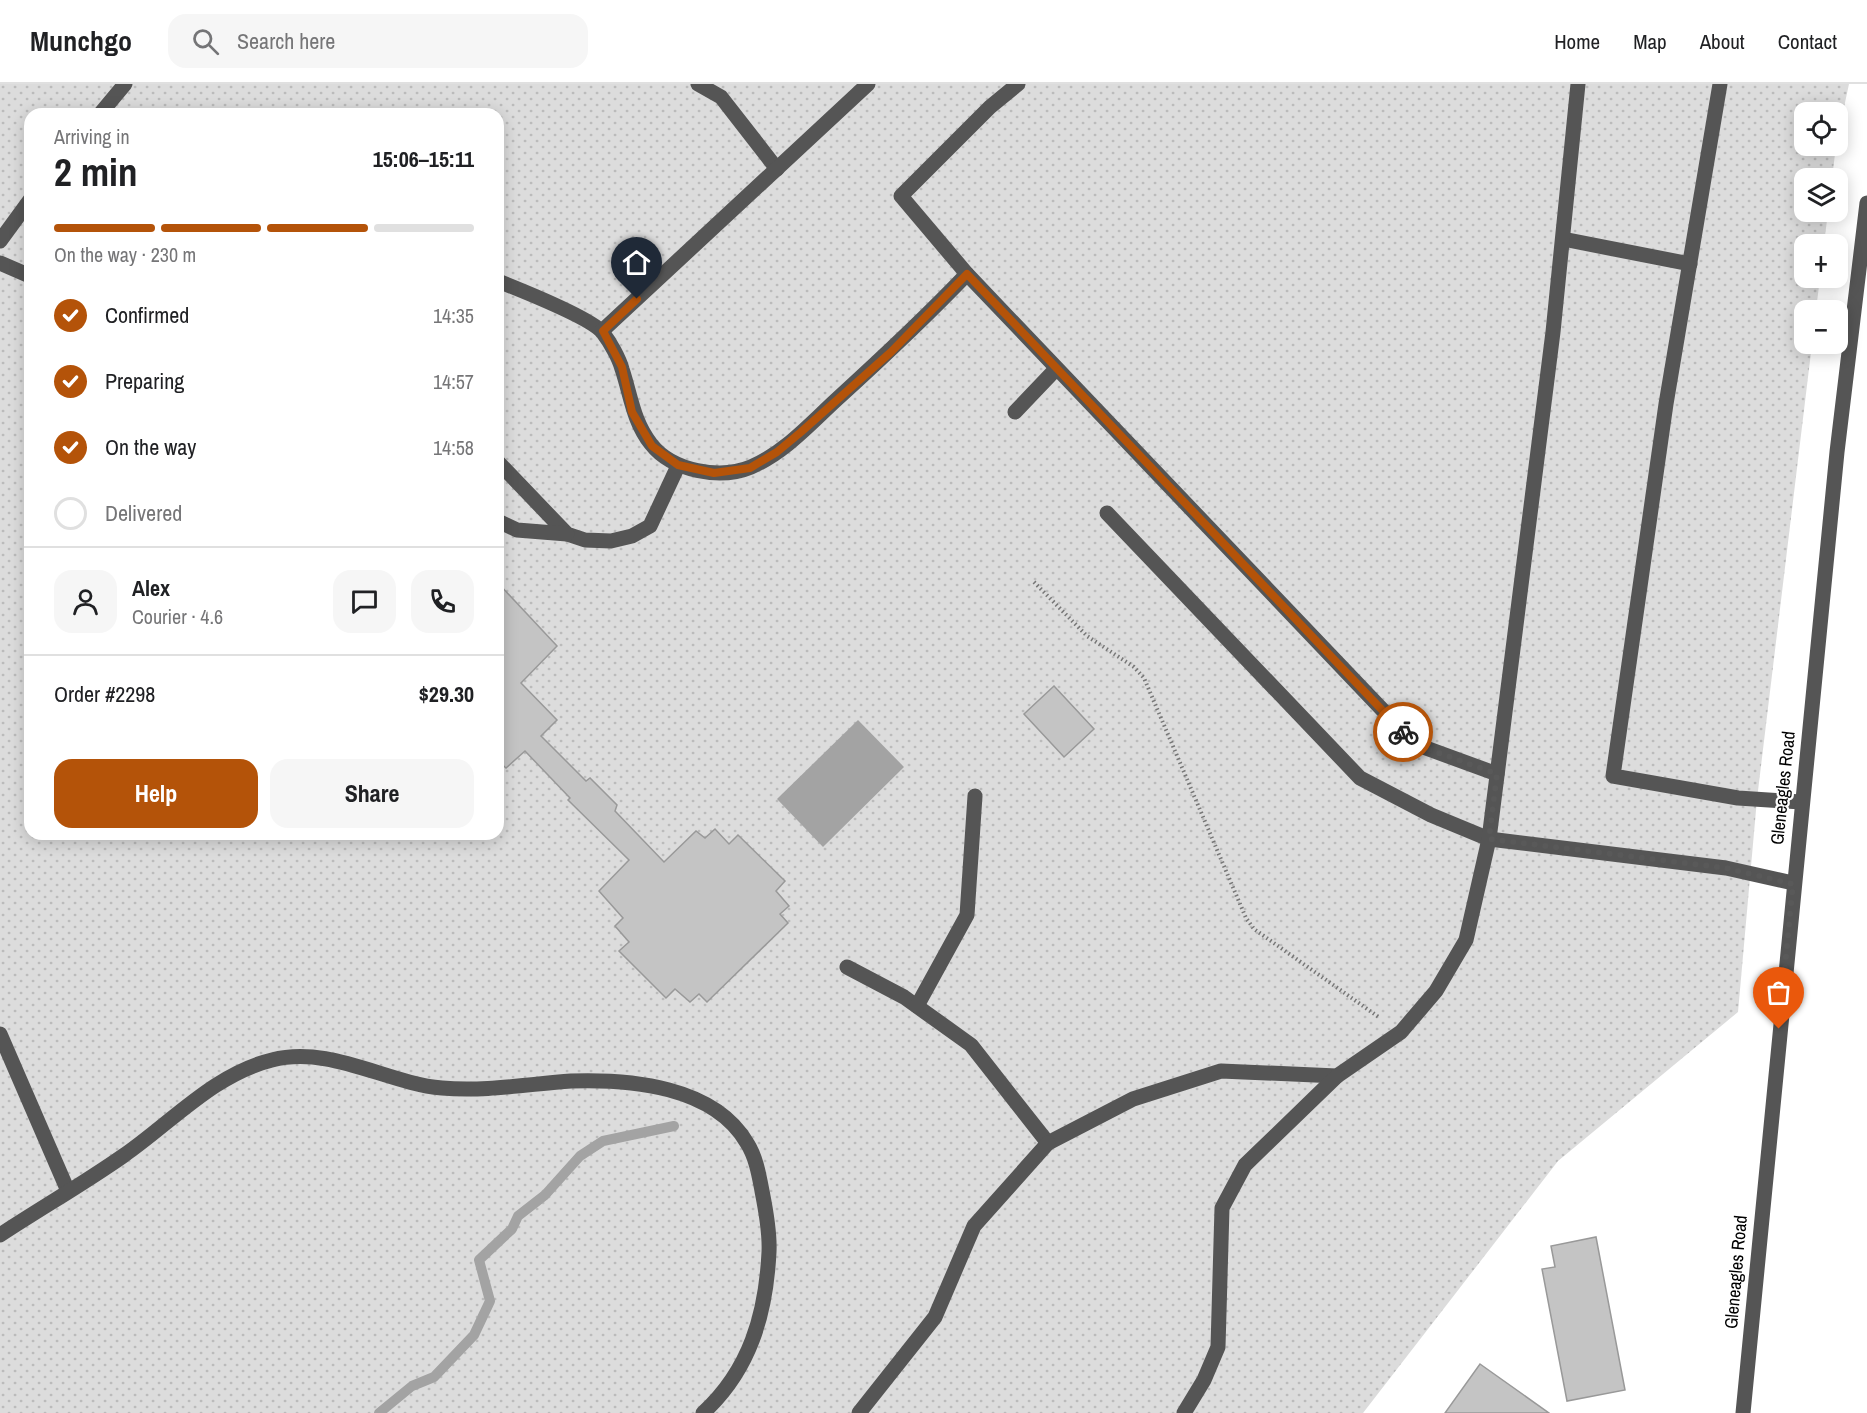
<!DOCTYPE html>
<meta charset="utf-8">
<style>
:root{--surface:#fff;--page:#f6f6f6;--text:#202124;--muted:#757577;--line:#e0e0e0;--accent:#b45309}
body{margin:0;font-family:"Archivo Narrow",sans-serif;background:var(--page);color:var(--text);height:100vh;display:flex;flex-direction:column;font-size:22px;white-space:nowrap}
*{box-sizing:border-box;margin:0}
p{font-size:20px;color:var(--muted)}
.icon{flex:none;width:33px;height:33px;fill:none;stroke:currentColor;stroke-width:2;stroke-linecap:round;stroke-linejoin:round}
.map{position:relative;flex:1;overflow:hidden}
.sheet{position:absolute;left:24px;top:24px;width:480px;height:732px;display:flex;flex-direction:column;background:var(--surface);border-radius:18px;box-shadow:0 3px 15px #0003}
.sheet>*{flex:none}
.buttons{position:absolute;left:1794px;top:18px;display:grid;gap:12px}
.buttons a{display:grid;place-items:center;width:54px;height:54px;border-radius:12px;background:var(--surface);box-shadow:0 3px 15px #0003;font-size:30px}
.pin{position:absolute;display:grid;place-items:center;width:51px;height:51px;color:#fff;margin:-62px -26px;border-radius:50% 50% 50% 0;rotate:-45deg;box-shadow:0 0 6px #0007}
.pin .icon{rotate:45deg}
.courier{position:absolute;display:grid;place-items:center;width:60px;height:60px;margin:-30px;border:4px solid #b45309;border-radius:50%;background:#fff;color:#222;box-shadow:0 2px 8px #0007}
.summary em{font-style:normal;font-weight:700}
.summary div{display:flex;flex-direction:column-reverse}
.summary{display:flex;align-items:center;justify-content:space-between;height:102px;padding:0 30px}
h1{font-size:39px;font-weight:700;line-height:45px}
.bar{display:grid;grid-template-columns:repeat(4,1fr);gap:9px 6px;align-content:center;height:72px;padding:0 30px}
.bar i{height:8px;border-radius:4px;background:var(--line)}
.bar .active{background:var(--accent)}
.bar p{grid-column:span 4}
.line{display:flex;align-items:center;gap:15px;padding:0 30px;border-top:2px solid var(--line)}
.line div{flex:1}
.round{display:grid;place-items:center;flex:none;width:63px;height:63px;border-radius:18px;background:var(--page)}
ol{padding:0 30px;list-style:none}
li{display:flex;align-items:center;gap:18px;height:66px}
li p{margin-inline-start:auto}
li .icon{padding:6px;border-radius:50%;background:var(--accent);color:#fff;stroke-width:4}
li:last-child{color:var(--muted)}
li i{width:33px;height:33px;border:3px solid var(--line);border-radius:50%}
.action{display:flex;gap:12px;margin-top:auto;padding:12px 30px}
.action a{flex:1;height:69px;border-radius:18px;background:var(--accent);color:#fff;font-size:24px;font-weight:700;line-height:69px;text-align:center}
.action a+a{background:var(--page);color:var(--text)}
header{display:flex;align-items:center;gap:36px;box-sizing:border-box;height:84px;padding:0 30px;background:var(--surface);border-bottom:2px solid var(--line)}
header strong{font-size:28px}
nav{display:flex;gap:33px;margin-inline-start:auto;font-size:21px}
.search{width:420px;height:54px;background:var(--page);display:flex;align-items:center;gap:15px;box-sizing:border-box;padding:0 21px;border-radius:18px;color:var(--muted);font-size:22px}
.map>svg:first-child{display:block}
</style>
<header>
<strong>Munchgo</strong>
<div class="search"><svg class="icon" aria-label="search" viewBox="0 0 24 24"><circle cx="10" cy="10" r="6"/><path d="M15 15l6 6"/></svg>Search here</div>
<nav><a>Home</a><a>Map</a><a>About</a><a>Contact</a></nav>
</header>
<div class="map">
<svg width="1867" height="1329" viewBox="0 0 1867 1329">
<defs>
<pattern id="grass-dots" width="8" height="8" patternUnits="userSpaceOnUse" patternTransform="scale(1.5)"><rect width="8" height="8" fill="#dcdcdc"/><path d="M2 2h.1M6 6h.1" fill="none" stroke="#bbb" stroke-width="1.8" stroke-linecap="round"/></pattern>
</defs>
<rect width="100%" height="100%" fill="#fff"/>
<!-- grass -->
<path fill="url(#grass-dots)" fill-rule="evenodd" d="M0,0H1849L1838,51V28H1804V62H1836L1832,94H1804V128H1828L1824,160H1804V194H1820L1816,226H1804V260H1812L1757,715L1738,928L1558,1077L1363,1329H0ZM30,30H498V750H30Z"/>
<!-- water -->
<polygon fill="#a3a3a3" points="858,636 904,683 823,763 777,715"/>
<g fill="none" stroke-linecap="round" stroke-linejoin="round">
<!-- stream -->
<polyline stroke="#a3a3a3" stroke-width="10" points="379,1329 412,1302 434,1293 474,1251 490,1217 479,1176 512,1145 518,1132 545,1111 580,1072 603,1057 674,1042"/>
</g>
<!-- building -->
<g fill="#c4c4c4" stroke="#999" stroke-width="1.5">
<polygon points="498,499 557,562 521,599 557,636 541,652 586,697 590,694 617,721 615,727 664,778 696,747 705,754 715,745 729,760 738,751 785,797 776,807 789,822 780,830 788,839 707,918 699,910 690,918 675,905 666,914 619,867 629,858 615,842 623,834 599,807 629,776 568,716 570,714 525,667 506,684 498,677"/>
<polygon points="1054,602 1094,645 1064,673 1024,630"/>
<polygon points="1596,1153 1625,1306 1567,1317 1542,1185 1555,1183 1551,1162"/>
<polygon points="1480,1280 1549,1329 1445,1329"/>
</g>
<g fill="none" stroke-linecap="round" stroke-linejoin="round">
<!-- path -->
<polyline stroke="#777" stroke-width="4" stroke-dasharray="1.5 3" stroke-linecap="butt" points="1034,498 1087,552 1134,583 1144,594 1246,834 1254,845 1380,934"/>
<!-- minor -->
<g stroke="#555" stroke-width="15">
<polyline points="698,0 721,13 777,85"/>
<polyline points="1720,0 1666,320 1613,692 1738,714 1801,718"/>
<polyline points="100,30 125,0"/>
<polyline points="1563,155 1690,180"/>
<polyline points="0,157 30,116"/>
<polyline points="0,179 30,192"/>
<polyline points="967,190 1415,660 1497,690"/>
<path d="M498,197C518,205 592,234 603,249C610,258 619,274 622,285C631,312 633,337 651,360C672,387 720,396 751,383C784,369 810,340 836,316C881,275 925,234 967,190L901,112L990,23L1018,0"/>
<polyline points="602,247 868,0"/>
<polyline points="1015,328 1055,286"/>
<polyline points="498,378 567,450 585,456 611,457 632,452 650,442 678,382"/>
<polyline points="1107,429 1360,694 1431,731 1489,755 1726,784 1793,799"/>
<polyline points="498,437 517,446 567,450"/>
<polyline points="847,883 904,913 971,961 1048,1059 1133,1015 1221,987 1337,992 1401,948 1436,907 1466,856 1489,755 1553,248 1578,0"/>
<polyline points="917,922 967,831 975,712"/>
<polyline points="0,950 68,1107"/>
<path d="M0,1151C41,1124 83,1100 123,1072C171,1039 214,990 272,976C330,961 386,999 442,1004C484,1008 529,1000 571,997C630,995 714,1002 747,1059C756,1073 759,1091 762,1107C766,1127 770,1148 769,1168C766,1230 750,1286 703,1329"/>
<polyline points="859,1329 935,1233 974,1142 1048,1059"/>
<polyline points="1184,1329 1204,1296 1218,1263 1222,1124 1245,1081 1337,992"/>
<polyline points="1743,1329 1837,368 1867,119"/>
</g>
</g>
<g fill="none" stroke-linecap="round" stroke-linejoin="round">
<!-- done -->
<polyline stroke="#595959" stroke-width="6" stroke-dasharray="0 10.8" points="1403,648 1414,660 1497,690 1489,755 1726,784 1793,800 1779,945"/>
<!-- route -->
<polyline stroke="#b45309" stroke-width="8" points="637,215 603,247 622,283 632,328 652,362 678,381 714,389 750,384 777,368 801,348 891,268 967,190 1403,648"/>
</g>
<g text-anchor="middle" stroke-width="4.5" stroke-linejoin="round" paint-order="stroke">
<!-- street labels -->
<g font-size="18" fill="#000" stroke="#fff">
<text transform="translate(1783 704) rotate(-84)" y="6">Gleneagles Road</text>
<text transform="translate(1736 1188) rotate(-85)" y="6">Gleneagles Road</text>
</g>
</g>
</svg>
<div class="buttons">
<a><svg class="icon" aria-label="locate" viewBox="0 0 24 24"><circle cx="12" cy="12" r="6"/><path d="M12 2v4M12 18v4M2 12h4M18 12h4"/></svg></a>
<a><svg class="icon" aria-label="layers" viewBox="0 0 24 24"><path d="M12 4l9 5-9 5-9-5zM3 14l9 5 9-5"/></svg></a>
<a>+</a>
<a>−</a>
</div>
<div class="pin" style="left:1779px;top:945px;background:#ea580c"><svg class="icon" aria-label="bag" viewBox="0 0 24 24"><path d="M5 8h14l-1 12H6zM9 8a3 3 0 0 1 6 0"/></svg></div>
<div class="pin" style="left:637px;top:215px;background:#1f2937"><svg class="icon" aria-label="home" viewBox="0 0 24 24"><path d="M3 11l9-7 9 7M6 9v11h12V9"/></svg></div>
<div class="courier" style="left:1403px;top:648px"><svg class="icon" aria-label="bike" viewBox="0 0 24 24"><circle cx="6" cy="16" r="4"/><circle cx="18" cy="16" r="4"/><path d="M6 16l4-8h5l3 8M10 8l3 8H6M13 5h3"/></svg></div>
<section class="sheet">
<div class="summary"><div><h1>2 min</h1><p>Arriving in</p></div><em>15:06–15:11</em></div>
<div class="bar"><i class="active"></i><i class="active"></i><i class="active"></i><i></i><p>On the way · 230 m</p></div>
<ol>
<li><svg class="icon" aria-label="check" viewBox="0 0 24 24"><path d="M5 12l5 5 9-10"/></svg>Confirmed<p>14:35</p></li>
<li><svg class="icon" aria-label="check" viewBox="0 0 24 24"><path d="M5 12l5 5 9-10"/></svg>Preparing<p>14:57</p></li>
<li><svg class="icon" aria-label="check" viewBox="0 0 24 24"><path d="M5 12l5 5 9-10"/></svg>On the way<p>14:58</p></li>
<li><i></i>Delivered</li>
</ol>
<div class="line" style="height:108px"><a class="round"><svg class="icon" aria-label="person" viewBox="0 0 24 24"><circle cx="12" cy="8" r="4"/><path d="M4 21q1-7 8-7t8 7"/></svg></a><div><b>Alex</b><p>Courier · 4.6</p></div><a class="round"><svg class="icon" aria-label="chat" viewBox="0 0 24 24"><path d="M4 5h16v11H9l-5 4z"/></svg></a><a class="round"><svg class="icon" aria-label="phone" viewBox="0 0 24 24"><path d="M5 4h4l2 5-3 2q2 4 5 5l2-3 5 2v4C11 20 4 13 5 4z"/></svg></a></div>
<div class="line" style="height:78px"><div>Order #2298</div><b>$29.30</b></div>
<div class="action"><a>Help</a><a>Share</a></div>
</section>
</div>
